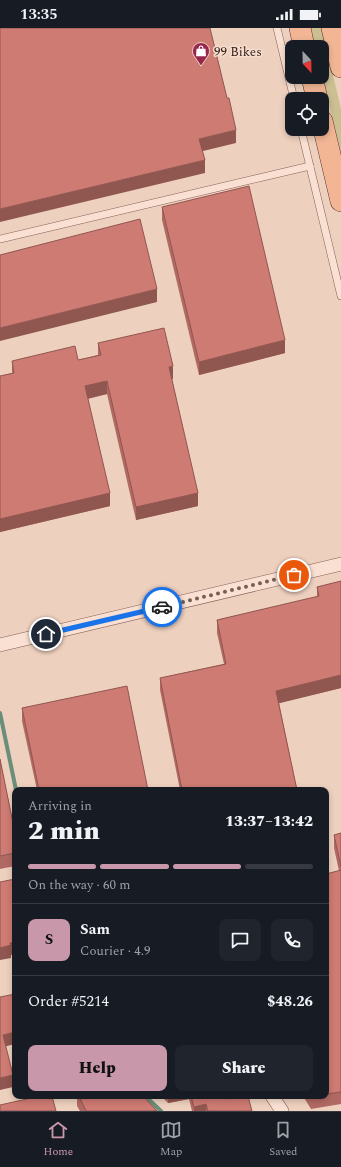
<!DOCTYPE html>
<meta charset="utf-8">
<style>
:root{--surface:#171b24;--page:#20242c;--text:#f1f3f6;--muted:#9ea1a6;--line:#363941;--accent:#c897aa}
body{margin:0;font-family:Spectral,serif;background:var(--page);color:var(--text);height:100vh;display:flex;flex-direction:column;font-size:15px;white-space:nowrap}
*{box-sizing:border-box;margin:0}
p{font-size:13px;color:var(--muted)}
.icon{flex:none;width:22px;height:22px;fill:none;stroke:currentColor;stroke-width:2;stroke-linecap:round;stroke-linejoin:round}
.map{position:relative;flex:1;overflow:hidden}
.sheet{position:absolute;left:12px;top:759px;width:317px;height:312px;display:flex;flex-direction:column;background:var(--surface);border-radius:8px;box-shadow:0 2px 6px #0003}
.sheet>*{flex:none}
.needle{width:26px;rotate:158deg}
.tools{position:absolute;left:285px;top:12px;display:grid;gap:8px}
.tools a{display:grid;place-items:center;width:44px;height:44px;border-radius:8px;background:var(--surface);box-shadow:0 2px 6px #0003;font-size:20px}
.pin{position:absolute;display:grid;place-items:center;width:34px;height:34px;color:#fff;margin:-17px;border:2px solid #fff;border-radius:50%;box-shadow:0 1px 4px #0007}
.courier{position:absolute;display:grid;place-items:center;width:40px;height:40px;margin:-20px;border:3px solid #1a73e8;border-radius:50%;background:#fff;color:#222;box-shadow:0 1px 5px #0007}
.head em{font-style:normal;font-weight:800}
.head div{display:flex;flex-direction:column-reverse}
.head{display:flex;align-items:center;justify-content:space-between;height:68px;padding:0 16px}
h1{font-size:26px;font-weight:800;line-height:30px}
.bar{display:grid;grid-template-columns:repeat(4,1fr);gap:6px 4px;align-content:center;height:48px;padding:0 16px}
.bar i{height:5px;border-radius:3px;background:var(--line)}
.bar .current{background:var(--accent)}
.bar p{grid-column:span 4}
.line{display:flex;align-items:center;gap:10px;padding:0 16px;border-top:1px solid var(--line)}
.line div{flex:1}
.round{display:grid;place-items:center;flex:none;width:42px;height:42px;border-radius:8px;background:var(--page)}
.primary-button{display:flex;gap:8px;margin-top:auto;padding:8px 16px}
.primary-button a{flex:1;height:46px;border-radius:8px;background:var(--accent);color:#111;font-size:16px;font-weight:800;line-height:46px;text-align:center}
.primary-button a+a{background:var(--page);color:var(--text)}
.status{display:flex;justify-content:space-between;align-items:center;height:28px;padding:0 20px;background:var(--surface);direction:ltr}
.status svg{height:11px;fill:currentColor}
.menu{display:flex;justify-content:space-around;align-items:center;height:56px;border-top:1px solid var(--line);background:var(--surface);font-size:11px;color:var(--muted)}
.menu a{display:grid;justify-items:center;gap:2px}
.menu .current{color:var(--accent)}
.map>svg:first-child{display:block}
</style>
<div class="status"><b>13:35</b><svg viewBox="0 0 49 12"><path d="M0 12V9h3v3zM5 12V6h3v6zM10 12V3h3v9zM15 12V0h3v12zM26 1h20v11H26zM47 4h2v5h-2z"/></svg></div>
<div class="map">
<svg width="341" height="1083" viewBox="0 0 341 1083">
<rect width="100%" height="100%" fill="#eed0be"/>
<!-- green -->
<polygon fill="#ccc093" points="311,0 322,0 341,81 341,127 322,47 322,19 315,19"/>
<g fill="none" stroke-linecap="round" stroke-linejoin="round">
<!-- stream -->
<g stroke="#698e79" stroke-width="4">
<polyline points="0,685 16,762"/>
<polyline points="145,1068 161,1083"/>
</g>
<defs>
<g id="lane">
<polyline points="277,0 294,71"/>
<polyline points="301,101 341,268"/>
<polyline points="0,211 310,138"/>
</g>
<g id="street">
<polyline points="0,617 341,536"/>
<polyline points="272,1068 282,1083"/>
</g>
<g id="primary">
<polyline points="300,0 304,19"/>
<polyline points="332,0 341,39"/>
<polyline points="312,49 317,71"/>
<polyline points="322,93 341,173"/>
</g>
</defs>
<!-- lane casing -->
<use href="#lane" stroke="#876057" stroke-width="8"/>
<!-- street casing -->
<use href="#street" stroke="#876057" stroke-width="14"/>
<!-- primary casing -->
<use href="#primary" stroke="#54312b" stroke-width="22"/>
<!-- lane -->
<use href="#lane" stroke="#f9e0d2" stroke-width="7"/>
<!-- street -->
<use href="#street" stroke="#f9e0d2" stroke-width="13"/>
<!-- primary -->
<use href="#primary" stroke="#f3b695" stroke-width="21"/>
</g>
<!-- wall -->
<g fill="#b16a63">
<polygon points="162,179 285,325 199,347 162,192"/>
<polygon points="98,315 173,351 172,351 198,478 136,492 107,366 88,371 110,478 0,504 0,348 12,345 12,333 78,332 98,327"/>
<polygon points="341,553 341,660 279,675 297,762 180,762 160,662 160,650 224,636 217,605 217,592 317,569 317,559"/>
<polygon points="22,680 148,762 37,762 22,693"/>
<polygon points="0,731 15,805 15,838 0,841"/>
<polygon points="341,805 341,1076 311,1081 303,1068 326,1068 326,846 339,843 334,820 334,807"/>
<polygon points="77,1068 143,1068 157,1083 80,1083 77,1078"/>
<polygon points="161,1068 225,1068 226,1071 252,1083 192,1083 189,1071 168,1075"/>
</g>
<!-- shaded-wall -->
<g fill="#905650">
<polygon points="236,102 236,115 199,124 199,111"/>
<polygon points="205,132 205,145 0,194 0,181"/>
<polygon points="157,261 157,274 0,313 0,300"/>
<polygon points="285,312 285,325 199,347 199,334"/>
<polygon points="173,338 173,351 169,351 169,339"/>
<polygon points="107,353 107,366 85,371 85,358"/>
<polygon points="110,465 110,478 0,504 0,491"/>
<polygon points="198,465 198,478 136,492 136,479"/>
<polygon points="341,647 341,660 276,676 276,663"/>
<polygon points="15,914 15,926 11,927 11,930 0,932 0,920 10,915"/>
<polygon points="15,1004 15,1016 3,1019 3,1007"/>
<polygon points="13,1047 13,1059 0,1062 0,1050"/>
<polygon points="168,1068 189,1068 189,1071 168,1075"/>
<polygon points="206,1076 206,1083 194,1083 194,1079"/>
</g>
<!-- building -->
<g fill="#ce7b73" stroke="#905650">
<polygon points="0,0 210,0 227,70 229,70 236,102 199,111 205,132 0,181"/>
<polygon points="249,158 285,312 199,334 162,179"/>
<polygon points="140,191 157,261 0,300 0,227"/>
<polygon points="164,300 173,338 169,339 198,465 136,479 107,353 85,358 110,465 0,491 0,348 14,345 12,333 75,318 78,332 101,327 98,315"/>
<polygon points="341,553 341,647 276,663 297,762 182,762 160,650 226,636 217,592 319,568 317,559"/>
<polygon points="127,658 148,762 39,762 22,680"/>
<polygon points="0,731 15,805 15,825 0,828"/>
<polygon points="341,805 341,839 334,807"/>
<polygon points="341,842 341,1064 326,1066 326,846"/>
<polygon points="15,851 15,914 10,915 11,917 0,920 0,854"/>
<polygon points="15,966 15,1004 3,1007 13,1047 0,1050 0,969"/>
<polygon points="40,1068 52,1068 56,1083 0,1083 0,1077"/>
<polygon points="79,1068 143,1068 157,1083 86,1083"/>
<polygon points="191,1068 225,1068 226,1071 239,1068 248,1068 252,1083 208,1083 206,1076 194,1079"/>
</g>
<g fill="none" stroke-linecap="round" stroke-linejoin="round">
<!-- done -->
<polyline stroke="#765e55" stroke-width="4" stroke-dasharray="0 7.2" points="162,579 294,547"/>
<!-- route -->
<polyline stroke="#1a73e8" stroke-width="5" points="46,606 162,579"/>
</g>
<!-- icons -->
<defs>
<symbol id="shop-pin" viewBox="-11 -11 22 30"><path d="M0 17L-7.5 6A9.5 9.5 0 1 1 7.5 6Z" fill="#97264c" stroke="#f6ddce"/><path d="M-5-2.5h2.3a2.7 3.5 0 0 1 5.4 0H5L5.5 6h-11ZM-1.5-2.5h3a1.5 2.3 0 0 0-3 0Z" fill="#fff"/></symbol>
</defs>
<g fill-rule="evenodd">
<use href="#shop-pin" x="191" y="13" width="20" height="27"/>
</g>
<g text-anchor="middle" stroke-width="3" stroke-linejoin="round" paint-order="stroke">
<!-- poi labels -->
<g font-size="13" fill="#36201c" stroke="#f6ddce" text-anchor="start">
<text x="214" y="28">99 Bikes</text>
</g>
</g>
</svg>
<div class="tools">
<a><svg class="needle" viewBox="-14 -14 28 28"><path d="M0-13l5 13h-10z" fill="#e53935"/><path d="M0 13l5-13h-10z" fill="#9ea1a6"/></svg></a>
<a><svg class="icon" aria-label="locate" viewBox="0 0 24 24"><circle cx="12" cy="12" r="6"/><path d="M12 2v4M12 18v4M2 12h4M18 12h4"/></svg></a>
</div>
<div class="pin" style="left:294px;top:547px;background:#ea580c"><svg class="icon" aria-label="bag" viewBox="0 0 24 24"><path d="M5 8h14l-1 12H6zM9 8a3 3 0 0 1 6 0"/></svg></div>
<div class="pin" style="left:46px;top:606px;background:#1f2937"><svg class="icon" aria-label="home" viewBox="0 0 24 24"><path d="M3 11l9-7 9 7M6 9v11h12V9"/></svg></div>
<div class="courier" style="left:162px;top:579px"><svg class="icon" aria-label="car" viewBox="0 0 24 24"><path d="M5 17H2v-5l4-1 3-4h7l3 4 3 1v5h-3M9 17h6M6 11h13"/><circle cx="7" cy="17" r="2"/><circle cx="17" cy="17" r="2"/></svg></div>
<section class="sheet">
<div class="head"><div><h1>2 min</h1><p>Arriving in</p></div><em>13:37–13:42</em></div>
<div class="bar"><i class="current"></i><i class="current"></i><i class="current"></i><i></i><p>On the way · 60 m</p></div>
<div class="line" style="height:72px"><b class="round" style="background:var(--accent);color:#111">S</b><div><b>Sam</b><p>Courier · 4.9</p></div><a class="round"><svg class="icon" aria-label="chat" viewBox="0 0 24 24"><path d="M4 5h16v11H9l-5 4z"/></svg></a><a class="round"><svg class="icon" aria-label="phone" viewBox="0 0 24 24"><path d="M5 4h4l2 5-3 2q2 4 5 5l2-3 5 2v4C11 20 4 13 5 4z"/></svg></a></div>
<div class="line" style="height:52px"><div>Order #5214</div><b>$48.26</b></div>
<div class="primary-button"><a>Help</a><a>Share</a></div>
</section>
</div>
<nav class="menu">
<a class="current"><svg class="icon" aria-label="home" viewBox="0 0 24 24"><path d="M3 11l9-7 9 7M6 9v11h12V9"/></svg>Home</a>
<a><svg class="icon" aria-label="map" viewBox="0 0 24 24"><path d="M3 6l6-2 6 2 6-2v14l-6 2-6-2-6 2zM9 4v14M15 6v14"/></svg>Map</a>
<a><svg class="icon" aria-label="saved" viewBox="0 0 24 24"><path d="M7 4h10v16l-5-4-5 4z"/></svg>Saved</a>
</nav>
